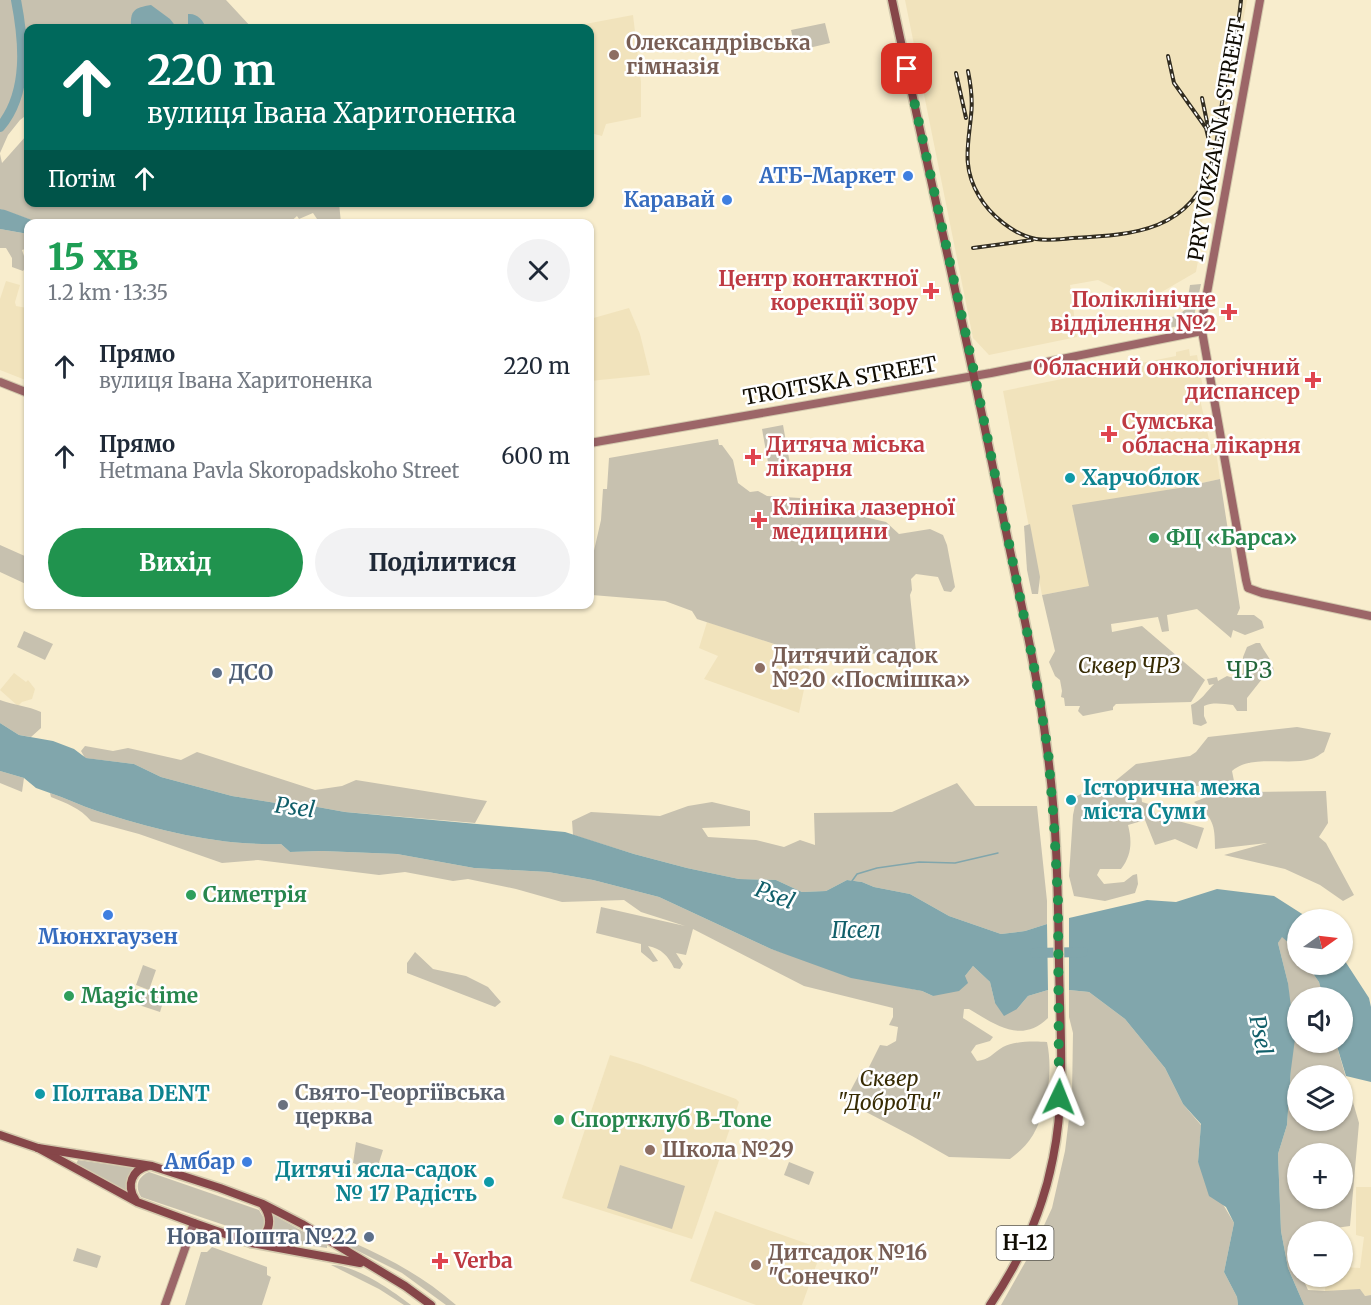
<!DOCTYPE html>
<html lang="uk">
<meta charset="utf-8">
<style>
:root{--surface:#fff;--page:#f2f2f3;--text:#1f2937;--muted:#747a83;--accent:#20934e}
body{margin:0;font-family:Merriweather,serif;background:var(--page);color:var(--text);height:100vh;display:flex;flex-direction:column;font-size:22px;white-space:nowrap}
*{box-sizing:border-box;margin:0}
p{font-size:20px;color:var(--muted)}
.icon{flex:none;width:33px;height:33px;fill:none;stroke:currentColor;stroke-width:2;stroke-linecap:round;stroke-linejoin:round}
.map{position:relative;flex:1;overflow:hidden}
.details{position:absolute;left:24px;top:219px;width:570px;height:390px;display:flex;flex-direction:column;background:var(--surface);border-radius:12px;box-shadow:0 2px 4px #0004}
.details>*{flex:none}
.guide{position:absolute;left:24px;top:24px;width:570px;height:183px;border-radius:12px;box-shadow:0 2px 4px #0004;background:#00695c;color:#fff;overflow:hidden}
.needle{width:39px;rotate:76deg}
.tools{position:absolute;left:1287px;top:909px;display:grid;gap:12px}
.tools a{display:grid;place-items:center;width:66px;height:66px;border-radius:50%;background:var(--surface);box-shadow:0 2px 4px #0004;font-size:30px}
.pin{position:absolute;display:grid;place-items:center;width:51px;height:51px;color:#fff;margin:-26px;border-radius:12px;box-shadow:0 3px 9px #0006}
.me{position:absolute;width:66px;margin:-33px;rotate:2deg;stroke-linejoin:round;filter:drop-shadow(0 0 4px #0008)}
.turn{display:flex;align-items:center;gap:21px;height:126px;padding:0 24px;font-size:27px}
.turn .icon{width:78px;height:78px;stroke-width:2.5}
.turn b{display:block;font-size:42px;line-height:51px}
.then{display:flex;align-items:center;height:57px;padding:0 24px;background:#0003;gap:12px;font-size:22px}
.round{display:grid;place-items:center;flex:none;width:63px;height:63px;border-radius:32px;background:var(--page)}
.headline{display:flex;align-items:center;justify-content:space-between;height:102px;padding:0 24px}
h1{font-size:36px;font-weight:800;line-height:45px;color:#1e9e55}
.primary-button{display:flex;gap:12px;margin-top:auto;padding:12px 24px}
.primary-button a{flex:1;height:69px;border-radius:36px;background:var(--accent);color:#fff;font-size:24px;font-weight:800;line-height:69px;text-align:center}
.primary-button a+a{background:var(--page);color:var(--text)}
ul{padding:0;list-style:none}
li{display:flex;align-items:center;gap:18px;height:90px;padding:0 24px}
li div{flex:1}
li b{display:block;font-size:22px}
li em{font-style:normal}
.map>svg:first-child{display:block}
.built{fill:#f1e3bc}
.green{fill:#c7c1af;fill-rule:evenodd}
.water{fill:#81a6ac}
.pier{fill:#f8edcd}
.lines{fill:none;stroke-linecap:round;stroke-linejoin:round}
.stream{stroke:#81a6ac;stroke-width:1.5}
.river{stroke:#81a6ac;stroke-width:10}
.secondary-casing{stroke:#d3c9ad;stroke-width:10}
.primary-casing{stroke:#d3c9ad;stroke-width:11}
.secondary{stroke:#9c6668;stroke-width:8}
.primary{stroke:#864649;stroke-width:8}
.rail-casing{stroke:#312c20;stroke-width:4}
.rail{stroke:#fff;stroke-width:1.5;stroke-dasharray:4.5;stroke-linecap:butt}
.route{stroke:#20934e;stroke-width:10;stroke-dasharray:0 18}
.education-dot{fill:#8d6e63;stroke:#fff;stroke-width:2}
.shop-dot{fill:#3f7fe0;stroke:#fff;stroke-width:2}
.health-dot{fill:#e0444e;stroke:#fff;stroke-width:2}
.culture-dot{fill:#0f9aa8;stroke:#fff;stroke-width:2}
.leisure-dot{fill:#2e9e5b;stroke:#fff;stroke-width:2}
.service-dot{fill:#5c6f8a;stroke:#fff;stroke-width:2}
.worship-dot{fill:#6b7280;stroke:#fff;stroke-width:2}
.labels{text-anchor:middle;stroke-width:5;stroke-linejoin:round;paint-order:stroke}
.shield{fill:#fff;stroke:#58564f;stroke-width:1.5}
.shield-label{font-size:20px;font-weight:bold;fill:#110d04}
.education-label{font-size:21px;font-weight:bold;fill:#785e54;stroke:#fff;text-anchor:start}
.street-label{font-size:21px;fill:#110d04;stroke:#fff}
.shop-label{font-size:21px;font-weight:bold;fill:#366cbe;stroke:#fff;text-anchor:end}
.health-label{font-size:21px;font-weight:bold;fill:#be3a42;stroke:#fff;text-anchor:start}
.culture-label{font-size:21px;font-weight:bold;fill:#0d838f;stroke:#fff;text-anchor:start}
.leisure-label{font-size:21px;font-weight:bold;fill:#27864d;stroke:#fff;text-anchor:start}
.park-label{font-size:21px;font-style:italic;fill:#382c04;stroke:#fff}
.service-label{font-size:21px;font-weight:bold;fill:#4e5e75;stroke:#fff;text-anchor:start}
.worship-label{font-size:21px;font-weight:bold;fill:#5b616d;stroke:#fff;text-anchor:start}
.neighbourhood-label{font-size:22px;letter-spacing:1.5px;fill:#226639;stroke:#fff}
.water-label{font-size:22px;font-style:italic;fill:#115f6a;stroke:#fff}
</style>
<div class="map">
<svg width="1371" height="1305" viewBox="0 0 1371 1305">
<rect width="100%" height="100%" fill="#f8edcd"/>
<!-- built -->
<g class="built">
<polygon points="905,0 1247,0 1207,214 1203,217 1200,235 1202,239 1196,272 1160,293 1136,298 1138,307 1132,309 1130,299 1122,300 1123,308 1118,309 1114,288 1098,280 1070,285 1077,337 989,355 973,338"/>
<polygon points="633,15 641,82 641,117 606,124 602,136 590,133 590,28 564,28"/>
<polygon points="6,281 20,285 15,302 16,306 27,308 28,305 28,381 0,370 0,299"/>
<polygon points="629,308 640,334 650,375 590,381 590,319"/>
<polygon points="1189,349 1190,356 1197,355 1205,398 1200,399 1210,444 1215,444 1220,479 1179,488 1089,586 1042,595 1003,391 1176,356 1176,352"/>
<polygon points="707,622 811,656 799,713 704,679 718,656 699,648"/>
<polygon points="14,673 26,682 28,680 35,689 32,699 22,702 18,706 0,690"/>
<polygon points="610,1055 640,1064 736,1099 739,1102 692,1239 562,1198"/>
<polygon points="1356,1187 1371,1187 1371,1295 1365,1296 1325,1291 1326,1277 1342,1276 1343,1267 1360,1268 1364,1237 1356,1235"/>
<polygon points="715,1211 822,1249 802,1305 756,1305 690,1281"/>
</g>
<!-- green -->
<g class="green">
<polygon points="0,0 226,0 252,28 28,28 28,114 20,120 8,135 0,153"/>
<polygon points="825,23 830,43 796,51 791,30"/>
<polygon points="28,124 28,202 339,203 341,223 313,223 317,219 313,213 299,219 297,216 288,224 40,223 0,209 0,154 2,163 26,136"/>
<polygon points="0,229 28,234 28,248 22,250 27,265 23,271 12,267 12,258 6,248 0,248"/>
<polygon points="1201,284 1194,316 1184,325 1137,334 1131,325 1177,316 1186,309 1190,285"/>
<polygon points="783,425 790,464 769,468 762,429"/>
<polygon points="718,439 719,445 722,445 733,460 738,483 750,492 758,491 767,496 800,498 828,504 848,513 886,522 899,534 930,529 943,535 947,545 955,587 951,592 944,591 938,577 916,574 911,579 912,590 910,595 916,652 811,656 697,619 692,611 665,601 592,595 590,568 601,520 603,489 607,489 609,458"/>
<polygon points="1220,479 1240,608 1237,615 1254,615 1262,621 1264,628 1245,635 1233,630 1231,638 1197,609 1167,615 1169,631 1162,632 1158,617 1111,624 1112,632 1142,626 1205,680 1191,702 1116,704 1113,707 1113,710 1083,716 1078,711 1080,706 1065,706 1064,698 1061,697 1062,691 1060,680 1055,676 1049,662 1055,651 1042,595 1089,586 1072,505 1179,488"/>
<polygon points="1030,524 1040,577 1038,594 1032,594 1027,570 1024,526"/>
<polygon points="0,545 27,557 28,555 28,585 0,572"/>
<polygon points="24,631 53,644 45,660 17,647"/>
<path d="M1256 643H1260C1265 654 1274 661 1274 674L1262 679 1247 698V711H1237L1233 705C1223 704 1213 702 1204 706V716L1207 723 1201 726 1193 724 1191 705C1202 700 1206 692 1214 684L1209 685 1207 679 1217 677 1218 681 1227 676 1237 679 1243 673V657L1247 647Z"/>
<polygon points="967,674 967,687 941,687 941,675"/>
<path d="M0 700C14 705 28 706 41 712V728L31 737 19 735 0 723Z"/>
<path d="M1297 727 1331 733 1324 752C1320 754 1316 758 1311 759 1289 766 1251 754 1232 771L1235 786 1243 792 1326 791 1328 823 1319 837 1326 843 1354 895 1343 901 1320 885 1285 869 1224 855 1267 843 1215 849C1215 824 1213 818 1194 802L1209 796 1206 785 1141 792 1142 802 1152 805 1156 815 1204 828 1197 849 1175 839 1155 845 1145 820 1128 825C1132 841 1132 855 1121 869H1100L1097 875 1104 884 1124 882 1133 875 1137 874 1138 884 1135 893 1105 901 1074 896 1069 876 1073 815 1077 796 1087 791 1089 786 1103 781 1107 784 1114 782 1136 764 1190 756 1196 752 1208 737Z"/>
<polygon points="85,746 113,751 128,748 181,760 197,752 315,790 342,786 356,780 487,801 475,823 345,812 301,804 276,803 232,796 161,777 134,764 85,758 81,751"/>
<polygon points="0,771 24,778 22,792 0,783"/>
<polygon points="957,783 975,806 1037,806 1047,901 1047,924 1025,931 1001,934 949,916 910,894 874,887 862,882 847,880 826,891 802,892 776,880 739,879 687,868 634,854 573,835 572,821 591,812 660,816 688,806 712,802 750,811 750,826 702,828 708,837 756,840 784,847 800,840 815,845 814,813 892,812"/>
<path d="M50 793C66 798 81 806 97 811 156 830 219 846 281 844L290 852 322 851 397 854 474 868 548 872 593 880 659 897 771 949 870 980 922 991 933 996 965 976 973 966 990 982 995 1003 1017 1009 1028 996 1048 990V1018C1021 1044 996 1025 969 1009H964L963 1018 993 1037 990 1041 976 1045 971 1052 977 1061C989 1060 993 1053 1003 1047 1014 1041 1034 1041 1047 1042 1053 1070 1048 1109 1033 1135 1027 1145 1019 1152 1010 1159L949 1157 912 1136 845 1101 862 1069 867 1071 880 1045 887 1046 896 1041 898 1027 889 1025 893 1017V1008L804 986 693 929 686 955 676 953 683 964 680 969 674 968C668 956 662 949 648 946L658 961 653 962 641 952V944L596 933 601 907 685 926 641 912 624 900 562 902 516 889 468 879 453 881 405 872 379 875 258 860 222 863 139 834 91 821C80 808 66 803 51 797Z"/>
<path d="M1282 936 1297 950 1298 964 1307 965 1319 982 1323 997 1298 998V1042L1336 1043 1359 1123 1350 1226 1321 1230 1307 1229 1306 1231 1298 1232V1276L1302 1277 1308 1290 1325 1291 1360 1289 1365 1296 1371 1295V1305H1304L1288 1268 1281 1231 1278 1154 1287 1125 1291 1069 1288 983 1278 943ZM1298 1076H1342V1120H1298ZM1298 1154H1342V1198H1298Z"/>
<polygon points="415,952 433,969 466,976 488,987 501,1002 495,1007 407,973 407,963"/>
<polygon points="143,965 156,970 149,990 136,985"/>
<polygon points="135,989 164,999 160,1012 130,1002"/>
<polygon points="1069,990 1089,992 1125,1019 1165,1068 1183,1104 1201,1125 1198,1162 1234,1223 1224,1272 1237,1297 1238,1305 1001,1305 1035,1245 1052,1208 1065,1151 1072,1094 1073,1033 1069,1017"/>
<polygon points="356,1142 383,1150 376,1172 353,1163"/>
<polygon points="78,1160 134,1168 127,1179 127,1193 76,1164"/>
<polygon points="789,1162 814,1172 809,1185 784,1175"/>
<polygon points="620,1165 685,1186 672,1229 607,1208"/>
<path d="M149 1172 259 1210 265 1220C264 1229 260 1234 251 1234L141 1197C135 1187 137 1177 149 1172Z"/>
<polygon points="272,1214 327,1245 327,1248 265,1239 273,1227"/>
<path d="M344 1240 352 1242C390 1259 424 1277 456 1305H446L402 1273 350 1247 343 1242Z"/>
<polygon points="212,1247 267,1267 267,1275 271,1277 262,1305 185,1305 201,1252 207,1252"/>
<polygon points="77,1248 101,1256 97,1268 73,1261"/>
<path d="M331 1265C354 1264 393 1291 411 1305H404L379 1289Z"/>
</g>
<!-- water -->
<g class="water">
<path d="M151 5 170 19 177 28H131C130 10 134 8 151 5Z"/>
<path d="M188 14C197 13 203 20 206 28H188Z"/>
<polygon points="0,209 5,210 40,223 28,224 28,234 0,229"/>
<path d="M0 723 19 735 53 741 74 749 86 758 134 764 161 777 232 796 276 803 301 804 345 812 565 832 634 854 687 868 739 879 776 880 802 892 826 891 847 880 862 882 874 887 910 894 949 916 1001 934 1025 931 1047 924 1048 990 1028 996 1017 1009 1004 1016 995 1003 990 982 973 966 965 976 968 983 959 991 933 996 922 991 851 978 771 949 659 897 593 880 548 872 474 868 397 854 322 851 290 852 281 844C219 846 156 830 97 811 81 806 66 798 50 793L36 788 24 778 0 771Z"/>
<polygon points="1217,889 1274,896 1310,919 1298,920 1297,950 1282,937 1278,943 1288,983 1295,1039 1291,1069 1287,1125 1278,1154 1281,1231 1288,1268 1304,1305 1238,1305 1237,1297 1224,1272 1234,1223 1226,1207 1209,1196 1198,1162 1201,1124 1183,1104 1165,1068 1125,1019 1089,992 1069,990 1069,918 1147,900 1176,902"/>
<polygon points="1343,958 1369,998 1371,1007 1371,1082 1346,1076 1336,1043 1342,1042 1342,998 1323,997 1319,982 1307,965 1342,964"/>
</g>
<!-- pier -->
<g class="pier">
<polygon points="1067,915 1069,915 1069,993 1066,990"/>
<polygon points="1048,921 1050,924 1051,990 1048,993"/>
</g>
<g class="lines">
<!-- stream -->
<polyline class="stream" points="852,881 857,874 877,868 919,862 955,863 998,853"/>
<!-- river -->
<g class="river">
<path d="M0 127C29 93 24 41 16 0"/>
<polyline points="1035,953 1083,952"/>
</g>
<!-- secondary casing -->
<g class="secondary-casing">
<g id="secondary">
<polyline points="1260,0 1203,315 1202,331 1246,580 1248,588 1262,593 1371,616"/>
<polyline points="0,382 28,393"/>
<polyline points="590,443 991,373 1202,331"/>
<polyline points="165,1305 194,1223"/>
</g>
</g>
<!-- primary casing -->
<g class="primary-casing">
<g id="primary">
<path d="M892 0C928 171 968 341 1002 512 1018 591 1037 669 1047 749 1057 820 1058 892 1059 964 1060 1028 1066 1095 1053 1158 1043 1210 1020 1261 990 1305"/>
<polyline points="0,1135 38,1148 137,1202 194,1223 251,1243 360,1263"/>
<polyline points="38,1148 152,1166 220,1188 263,1204 302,1224 405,1286 431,1305"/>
<path d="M135 1199C126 1185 132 1170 148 1166"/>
<path d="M251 1243C270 1237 274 1220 263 1205"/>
</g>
</g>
<!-- secondary -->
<use href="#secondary" class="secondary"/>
<!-- primary -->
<use href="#primary" class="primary"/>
<!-- rail casing -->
<g class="rail-casing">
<g id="rail">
<polyline points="1168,56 1174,83 1206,128 1210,145"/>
<path d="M968 71C971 86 973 101 971 116 968 146 962 168 979 196 990 215 1014 235 1036 239 1048 241 1061 239 1073 238 1134 235 1192 231 1212 162 1218 142 1219 123 1222 103 1227 68 1238 35 1241 0"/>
<polyline points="956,73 966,118"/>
<polyline points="1202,98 1208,127"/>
<polyline points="973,248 1032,240"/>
</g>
</g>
<!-- rail -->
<use href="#rail" class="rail"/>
</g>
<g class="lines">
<!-- route -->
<polyline class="route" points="907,69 972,362 1033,661 1048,751 1054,824 1058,901 1059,1097"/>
</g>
<!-- markers -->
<g class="education-dot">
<circle cx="614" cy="55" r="6"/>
<circle cx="760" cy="668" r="6"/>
<circle cx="650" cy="1150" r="6"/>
<circle cx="756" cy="1265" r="6"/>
</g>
<g class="shop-dot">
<circle cx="908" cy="176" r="6"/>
<circle cx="727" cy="200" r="6"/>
<circle cx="108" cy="915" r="6"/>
<circle cx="247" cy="1162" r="6"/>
</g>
<g class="health-dot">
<path d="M928 282h6v6h6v6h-6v6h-6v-6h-6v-6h6z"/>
<path d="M1226 303h6v6h6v6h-6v6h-6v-6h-6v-6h6z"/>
<path d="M1310 371h6v6h6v6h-6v6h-6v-6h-6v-6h6z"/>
<path d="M1106 425h6v6h6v6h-6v6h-6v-6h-6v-6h6z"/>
<path d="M750 448h6v6h6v6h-6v6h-6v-6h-6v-6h6z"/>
<path d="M756 511h6v6h6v6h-6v6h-6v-6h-6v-6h6z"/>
<path d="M437 1252h6v6h6v6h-6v6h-6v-6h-6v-6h6z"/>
</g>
<g class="culture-dot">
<circle cx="1070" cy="478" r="6"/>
<circle cx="1071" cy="800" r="6"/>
<circle cx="40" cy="1094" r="6"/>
<circle cx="489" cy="1182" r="6"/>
</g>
<g class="leisure-dot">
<circle cx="1154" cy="538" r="6"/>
<circle cx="191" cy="895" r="6"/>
<circle cx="69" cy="996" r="6"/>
<circle cx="559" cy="1120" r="6"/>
</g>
<g class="service-dot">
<circle cx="217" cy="673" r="6"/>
<circle cx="369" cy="1237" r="6"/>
</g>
<circle class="worship-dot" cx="283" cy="1105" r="6"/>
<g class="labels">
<!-- shield labels -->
<rect class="shield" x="996.5" y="1226" width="57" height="34" rx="4.5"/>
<g class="shield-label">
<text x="1025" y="1250">Н-12</text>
</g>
<!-- education labels -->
<g class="education-label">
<text x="626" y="50">Олександрівська<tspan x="626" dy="24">гімназія</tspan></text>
<text x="772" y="663">Дитячий садок<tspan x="772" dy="24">№20 «Посмішка»</tspan></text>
<text x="662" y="1157">Школа №29</text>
<text x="768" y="1260">Дитсадок №16<tspan x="768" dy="24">"Сонечко"</tspan></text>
</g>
<!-- street labels -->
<g class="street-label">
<text transform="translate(1217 140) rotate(-80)" y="7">PRYVOKZALNA STREET</text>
<text transform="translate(840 381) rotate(-10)" y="7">TROITSKA STREET</text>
</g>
<!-- shop labels -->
<g class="shop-label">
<text x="896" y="183">АТБ-Маркет</text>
<text x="715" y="207">Каравай</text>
<text x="108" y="944" text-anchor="middle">Мюнхгаузен</text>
<text x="235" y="1169">Амбар</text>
</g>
<!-- health labels -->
<g class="health-label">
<text x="918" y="286" text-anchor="end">Центр контактної<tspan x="918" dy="24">корекції зору</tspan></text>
<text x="1216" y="307" text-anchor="end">Поліклінічне<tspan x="1216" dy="24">відділення №2</tspan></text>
<text x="1300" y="375" text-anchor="end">Обласний онкологічний<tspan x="1300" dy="24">диспансер</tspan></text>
<text x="1122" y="429">Сумська<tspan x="1122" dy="24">обласна лікарня</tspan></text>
<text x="766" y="452">Дитяча міська<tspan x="766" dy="24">лікарня</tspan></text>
<text x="772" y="515">Клініка лазерної<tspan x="772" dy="24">медицини</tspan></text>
<text x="454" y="1268">Verba</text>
</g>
<!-- culture labels -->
<g class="culture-label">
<text x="1082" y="485">Харчоблок</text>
<text x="1083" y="795">Історична межа<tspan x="1083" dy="24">міста Суми</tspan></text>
<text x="52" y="1101">Полтава DENT</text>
<text x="477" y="1177" text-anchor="end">Дитячі ясла-садок<tspan x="477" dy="24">№ 17 Радість</tspan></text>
</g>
<!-- leisure labels -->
<g class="leisure-label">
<text x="1166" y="545">ФЦ «Барса»</text>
<text x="203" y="902">Симетрія</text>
<text x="81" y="1003">Magic time</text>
<text x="571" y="1127">Спортклуб B-Tone</text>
</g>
<!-- park labels -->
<g class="park-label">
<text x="1129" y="673">Сквер ЧРЗ</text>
<text x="889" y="1086">Сквер<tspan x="889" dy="24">"ДоброТи"</tspan></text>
</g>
<!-- service labels -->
<g class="service-label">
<text x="229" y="680">ДСО</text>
<text x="357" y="1244" text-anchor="end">Нова Пошта №22</text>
</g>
<!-- worship labels -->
<g class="worship-label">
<text x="295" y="1100">Свято-Георгіївська<tspan x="295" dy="24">церква</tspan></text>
</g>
<!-- neighbourhood labels -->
<g class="neighbourhood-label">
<text x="1250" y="678">ЧРЗ</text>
</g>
<!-- water labels -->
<g class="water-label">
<text transform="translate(295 807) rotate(8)" y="8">Psel</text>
<text transform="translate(775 895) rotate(21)" y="8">Psel</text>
<text x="856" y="938">Псел</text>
<text transform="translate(1261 1035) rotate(79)" y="8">Psel</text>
</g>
</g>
</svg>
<div class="tools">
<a><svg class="needle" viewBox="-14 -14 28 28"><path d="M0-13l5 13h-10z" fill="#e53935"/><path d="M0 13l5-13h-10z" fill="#747a83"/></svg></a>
<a><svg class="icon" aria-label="sound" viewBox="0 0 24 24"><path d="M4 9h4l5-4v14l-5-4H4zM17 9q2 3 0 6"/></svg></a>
<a><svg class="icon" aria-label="layers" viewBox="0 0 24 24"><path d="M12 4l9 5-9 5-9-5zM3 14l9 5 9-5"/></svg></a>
<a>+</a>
<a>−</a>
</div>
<div class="pin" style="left:907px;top:69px;background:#d93025"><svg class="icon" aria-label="arrive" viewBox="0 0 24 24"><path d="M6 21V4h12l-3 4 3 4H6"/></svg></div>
<svg class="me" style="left:1059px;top:1097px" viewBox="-20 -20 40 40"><path d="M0-17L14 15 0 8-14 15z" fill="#20934e" stroke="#fff" stroke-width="4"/></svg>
<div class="guide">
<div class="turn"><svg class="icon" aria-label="ahead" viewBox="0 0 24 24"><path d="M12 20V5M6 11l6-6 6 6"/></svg><div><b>220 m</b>вулиця Івана Харитоненка</div></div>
<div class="then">Потім<svg class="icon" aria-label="ahead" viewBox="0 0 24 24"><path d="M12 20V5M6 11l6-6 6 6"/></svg></div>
</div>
<section class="details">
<div class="headline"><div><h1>15 хв</h1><p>1.2 km · 13:35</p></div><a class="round"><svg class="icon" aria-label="close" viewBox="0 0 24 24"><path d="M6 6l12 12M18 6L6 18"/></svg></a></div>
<ul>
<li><svg class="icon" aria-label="ahead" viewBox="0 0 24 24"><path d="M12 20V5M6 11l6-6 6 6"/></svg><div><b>Прямо</b><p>вулиця Івана Харитоненка</p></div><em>220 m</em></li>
<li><svg class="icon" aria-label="ahead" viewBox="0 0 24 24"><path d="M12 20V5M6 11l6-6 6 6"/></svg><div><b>Прямо</b><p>Hetmana Pavla Skoropadskoho Street</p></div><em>600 m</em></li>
</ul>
<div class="primary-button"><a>Вихід</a><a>Поділитися</a></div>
</section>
</div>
